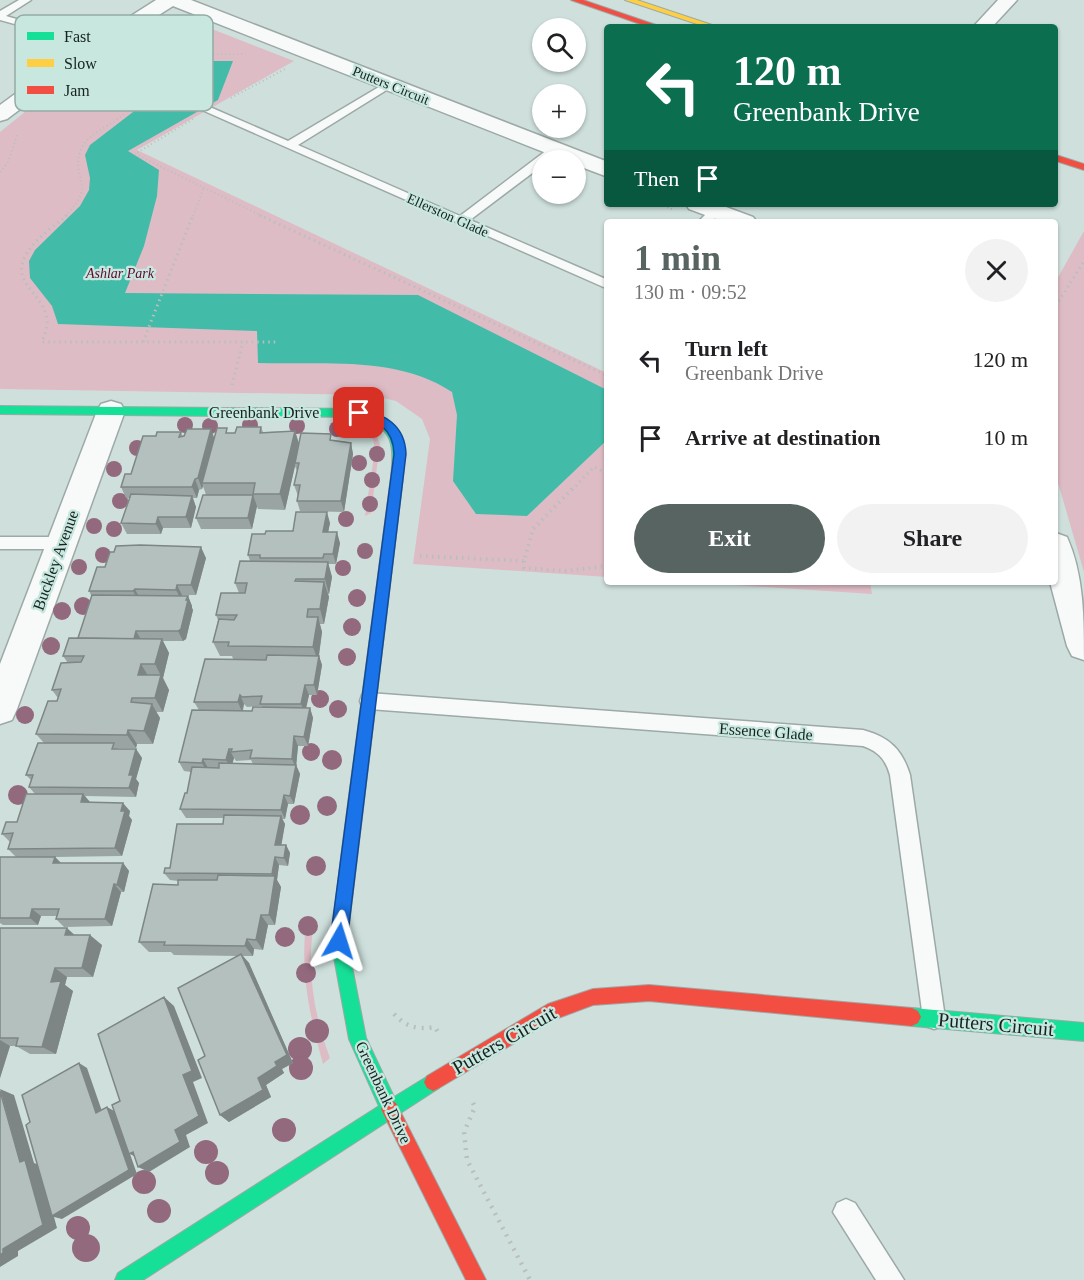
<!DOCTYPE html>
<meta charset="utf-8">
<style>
:root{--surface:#fff;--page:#f2f2f2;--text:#202124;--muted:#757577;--accent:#576461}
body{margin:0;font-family:"Times New Roman",serif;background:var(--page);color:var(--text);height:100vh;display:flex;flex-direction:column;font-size:22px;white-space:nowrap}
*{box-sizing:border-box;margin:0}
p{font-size:20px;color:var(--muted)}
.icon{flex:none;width:33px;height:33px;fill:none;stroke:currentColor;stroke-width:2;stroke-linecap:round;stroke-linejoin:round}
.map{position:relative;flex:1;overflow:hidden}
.side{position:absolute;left:604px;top:219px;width:454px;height:366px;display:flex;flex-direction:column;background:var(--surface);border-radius:6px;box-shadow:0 2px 4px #0004}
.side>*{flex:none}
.banner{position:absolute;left:604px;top:24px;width:454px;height:183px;border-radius:6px;box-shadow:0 2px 4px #0004;background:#0b6e4f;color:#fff;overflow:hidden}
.buttons{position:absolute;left:532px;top:18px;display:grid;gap:12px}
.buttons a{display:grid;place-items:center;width:54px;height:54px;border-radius:50%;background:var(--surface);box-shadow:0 2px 4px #0004;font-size:30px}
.pin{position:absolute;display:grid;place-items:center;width:51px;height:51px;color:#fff;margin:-26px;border-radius:12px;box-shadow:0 3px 9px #0006}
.me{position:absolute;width:66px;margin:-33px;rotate:6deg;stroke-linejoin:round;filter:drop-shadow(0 0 4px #0008)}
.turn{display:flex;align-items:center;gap:21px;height:126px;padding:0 30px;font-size:27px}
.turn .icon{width:78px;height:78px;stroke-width:2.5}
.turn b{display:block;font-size:42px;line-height:51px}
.then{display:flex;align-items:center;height:57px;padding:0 30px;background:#0003;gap:12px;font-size:22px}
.round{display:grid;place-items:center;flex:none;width:63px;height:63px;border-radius:32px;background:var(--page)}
.overview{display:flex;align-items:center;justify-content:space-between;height:102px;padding:0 30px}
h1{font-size:36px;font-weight:700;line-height:45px;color:var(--accent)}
.primary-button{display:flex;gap:12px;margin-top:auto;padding:12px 30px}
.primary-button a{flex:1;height:69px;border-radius:36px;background:var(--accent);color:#fff;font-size:24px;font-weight:700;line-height:69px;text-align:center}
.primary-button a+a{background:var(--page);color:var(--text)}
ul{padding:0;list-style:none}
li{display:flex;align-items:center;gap:18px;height:78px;padding:0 30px}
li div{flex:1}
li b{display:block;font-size:22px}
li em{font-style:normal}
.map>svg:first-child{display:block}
.green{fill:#debcc5}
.water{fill:#42bca9}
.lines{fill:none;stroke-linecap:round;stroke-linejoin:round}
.lane-casing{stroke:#9ca9a6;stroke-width:3}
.street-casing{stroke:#9ca9a6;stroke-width:3}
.fast-casing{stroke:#9ca9a6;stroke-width:2}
.slow-casing{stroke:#9ca9a6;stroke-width:2}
.jam-casing{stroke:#9ca9a6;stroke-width:2}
.path-far3{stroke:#b9bfbe;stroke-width:2;stroke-dasharray:1 3;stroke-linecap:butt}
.path-far2{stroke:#b9bfbe;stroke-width:3;stroke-dasharray:1.5 4;stroke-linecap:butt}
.path-far1{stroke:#b9bfbe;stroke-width:4;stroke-dasharray:1.5 4.5;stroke-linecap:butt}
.path{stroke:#b9bfbe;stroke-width:4.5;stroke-dasharray:2 6;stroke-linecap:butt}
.lane{fill:#f8fafa;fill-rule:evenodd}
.street{fill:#f8fafa;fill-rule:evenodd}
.fast{fill:#16e098;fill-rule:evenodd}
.slow{fill:#ffcf43;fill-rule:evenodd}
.jam{fill:#f24e42;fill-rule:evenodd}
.tree{fill:#92697d}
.wall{fill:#9aa5a3;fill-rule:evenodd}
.shaded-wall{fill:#7d8684}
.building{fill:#b3c0bd;stroke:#7d8684;stroke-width:1.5}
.route{fill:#1a73e8;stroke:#114b97;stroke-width:1.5}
.labels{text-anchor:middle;stroke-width:4.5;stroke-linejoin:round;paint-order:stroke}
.far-street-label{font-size:14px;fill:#16221f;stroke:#c8e7df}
.far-park-label{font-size:14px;font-style:italic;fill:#61082f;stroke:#c8e7df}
.street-label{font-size:16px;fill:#16221f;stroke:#c8e7df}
.near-street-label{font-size:20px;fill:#16221f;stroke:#c8e7df}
.key{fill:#c8e7df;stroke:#93aca5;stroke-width:1.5}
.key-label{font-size:16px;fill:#16221f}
</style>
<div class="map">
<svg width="1084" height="1280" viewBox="0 0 1084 1280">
<rect width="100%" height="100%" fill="#cfe0dc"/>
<!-- green -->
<g class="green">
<polygon points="179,19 189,20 294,61 137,150 607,373 607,577 413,564 430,439 422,419 396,401 370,395 0,389 0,132 52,90 149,37 168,22"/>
<polygon points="1084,231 1084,572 1056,476 1056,281"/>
<polygon points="363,429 377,437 380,444 371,513 365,516 375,449 373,439 360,432"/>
<polygon points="690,582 870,582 872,594"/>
<path d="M314 923C306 969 314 1015 330 1058L323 1064C310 1017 300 973 306 924Z"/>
</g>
<!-- water -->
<path class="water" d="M141 61H233L218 100 128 151 159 170 157 196 144 246 125 293 418 295 607 390V440L527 516 476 514 453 481 457 415 452 392C397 355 322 365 258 363L257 331 58 324 52 306 30 278 29 261 35 250 80 206 89 190 90 178 85 155 90 145 133 112 140 99 136 75Z"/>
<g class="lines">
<!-- lane casing -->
<g class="lane-casing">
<g id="lane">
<polygon points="19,0 31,0 6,16 103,44 98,47 0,20 0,11"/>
<polygon points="389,81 395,84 393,86 298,145 460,216 551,147 559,147 559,153 549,160 543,160 543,165 470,220 608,280 608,289 202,110 204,108 212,108 288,141"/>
<polygon points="716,207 722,211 711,222 698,222 712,208"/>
<polygon points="0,537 62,537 68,538 70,543 68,548 62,549 0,549"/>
<path d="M369 693 863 730C889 737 902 749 910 775L945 1018 942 1026 934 1029 926 1026 923 1018 890 775C886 760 878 751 863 746L369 709 362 707 360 701 362 695Z"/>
<polygon points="846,1199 855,1203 904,1280 876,1280 833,1212 837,1203"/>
</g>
</g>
<!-- street casing -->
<g class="street-casing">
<g id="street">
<polygon points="156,0 191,0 608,162 608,177 576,165 576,160 564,160 173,6 74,69 7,119 0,121 0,105 60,61"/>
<polygon points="998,0 1017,0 992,27 973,27"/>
<polygon points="686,204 718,204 753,217 757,222 724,222 689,209"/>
<polygon points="111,401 121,404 125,411 17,709 12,720 0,724 0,664 97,411 101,404"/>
<path d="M1056 533 1067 537C1084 575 1084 618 1084 660L1072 656 1067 646 1050 582H1056Z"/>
</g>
</g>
<!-- fast casing -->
<g class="fast-casing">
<g id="fast">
<path d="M0 406 359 409C399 421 407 436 403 477L397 481 391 477C395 444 393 428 359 417L0 414Z"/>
<polygon points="351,835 356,837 359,842 347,941 366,1038 394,1097 433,1073 439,1076 442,1082 439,1088 143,1280 115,1280 118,1273 379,1106 349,1039 331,941 343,842 346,837"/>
<polygon points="912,1008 1084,1023 1084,1041 912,1026 906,1023 903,1017 906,1011"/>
</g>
</g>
<!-- slow casing -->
<g class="slow-casing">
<polygon id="slow" points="625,0 637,0 718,27 706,27"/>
</g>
<!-- jam casing -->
<g class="jam-casing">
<g id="jam">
<polygon points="571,0 583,0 656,25 649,27"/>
<polygon points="1056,155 1084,164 1084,170 1056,161"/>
<polygon points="397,473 403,477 359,842 356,847 351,849 346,847 343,842 391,477"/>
<polygon points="649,985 912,1008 918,1011 921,1017 918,1023 912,1026 649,1001 593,1005 553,1020 439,1088 433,1091 427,1088 424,1082 427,1076 548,1004 593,989"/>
<polygon points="390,1100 396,1103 486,1280 466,1280 384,1115 381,1109 384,1103"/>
</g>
</g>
<!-- path-far3 -->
<g class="path-far3">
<polyline points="126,57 171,56 173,54 244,54"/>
<polyline points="231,98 285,69"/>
<path d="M65 100C81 94 100 89 105 70"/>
<polyline points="193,119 135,154 262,216"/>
<polyline points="0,172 8,162 18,133"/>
<polyline points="660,204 672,209"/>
<path d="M65 216C98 184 71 180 80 152 86 132 112 127 125 113 137 100 129 89 132 73 133 67 137 62 139 56"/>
<polyline points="193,216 204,187"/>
</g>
<!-- path-far2 -->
<g class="path-far2">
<path d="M67 215C56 225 42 234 32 246 3 282 43 290 47 319 48 327 44 335 42 342H279"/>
<polyline points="259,215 608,376"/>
<polyline points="1056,306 1084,261"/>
<polyline points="143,342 193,215"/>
<polyline points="232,385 243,342"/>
<polyline points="572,490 594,467 608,474"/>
</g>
<!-- path-far1 -->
<g class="path-far1">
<polyline points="420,556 524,561 533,529 573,488"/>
<polyline points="524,561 524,568 565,571 608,566"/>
</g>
<!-- path -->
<g class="path">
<path d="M394 1014C406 1027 417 1030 435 1027L439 1034"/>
<polyline points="473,1103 475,1107 464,1132 467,1160 530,1280"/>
</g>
<!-- lane -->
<use href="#lane" class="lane"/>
<!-- street -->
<use href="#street" class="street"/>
<!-- fast -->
<use href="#fast" class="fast"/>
<!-- slow -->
<use href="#slow" class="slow"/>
<!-- jam -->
<use href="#jam" class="jam"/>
</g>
<!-- trees -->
<g class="tree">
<circle cx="185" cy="425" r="8"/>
<circle cx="250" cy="425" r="8"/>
<circle cx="210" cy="426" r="8"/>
<circle cx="297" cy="426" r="8"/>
<circle cx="337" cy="429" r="8"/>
<circle cx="137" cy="448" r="8"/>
<circle cx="377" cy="454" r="8"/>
<circle cx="359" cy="463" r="8"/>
<circle cx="114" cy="469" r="8"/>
<circle cx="372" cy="480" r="8"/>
<circle cx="120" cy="501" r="8"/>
<circle cx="370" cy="504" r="8"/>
<circle cx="346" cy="519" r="8"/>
<circle cx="94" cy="526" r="8"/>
<circle cx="114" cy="529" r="8"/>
<circle cx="365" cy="551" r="8"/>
<circle cx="103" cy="555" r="8"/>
<circle cx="79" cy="567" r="8"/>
<circle cx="343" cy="568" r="8"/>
<circle cx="357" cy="598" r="9"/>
<circle cx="83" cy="606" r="9"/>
<circle cx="62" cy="611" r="9"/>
<circle cx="352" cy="627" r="9"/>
<circle cx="51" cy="646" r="9"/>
<circle cx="347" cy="657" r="9"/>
<circle cx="320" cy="699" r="9"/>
<circle cx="338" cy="709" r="9"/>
<circle cx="25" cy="715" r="9"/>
<circle cx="311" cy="752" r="9"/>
<circle cx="332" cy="760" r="10"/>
<circle cx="18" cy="795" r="10"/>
<circle cx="327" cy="806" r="10"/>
<circle cx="300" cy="815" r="10"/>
<circle cx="316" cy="866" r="10"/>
<circle cx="308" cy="926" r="10"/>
<circle cx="285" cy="937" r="10"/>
<circle cx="306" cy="973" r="10"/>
<circle cx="317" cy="1031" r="12"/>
<circle cx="300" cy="1049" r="12"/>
<circle cx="301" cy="1068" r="12"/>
<circle cx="284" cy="1130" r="12"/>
<circle cx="206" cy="1152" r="12"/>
<circle cx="217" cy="1173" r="12"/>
<circle cx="144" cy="1182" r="12"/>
<circle cx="159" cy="1211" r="12"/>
<circle cx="78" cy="1228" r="12"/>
<circle cx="86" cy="1248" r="14"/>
</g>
<!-- wall -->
<g class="wall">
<polygon points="261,427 263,432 295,431 299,444 333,440 351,443 353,454 344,512 300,511 297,501 298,496 294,485 297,471 295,466 285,510 258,509 254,499 257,506 252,529 201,529 196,518 206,495 203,486 202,489 199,490 197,498 193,498 196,507 191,528 163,528 161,534 127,534 121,523 130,498 126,498 121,487 131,474 156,436 181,432 183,437 214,437 229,433 235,433"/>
<path d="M330 523 328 532 340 543 336 564H328L332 577 329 594H328L329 597 324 624H320L322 632 319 656 322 665 317 695H309L306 708H310L313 718 308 746H298L296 765 300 774 294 804H288L285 819H282L285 824 281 845H286L290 853 288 866 279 865 277 880 281 887 275 925H268L263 950 254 949 253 956H243L249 963 293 1063 282 1069 284 1073 266 1085 271 1097 229 1122 220 1115 205 1056 237 956 174 955 171 952H149L139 942 178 885V881L170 880 164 873 223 824 224 818H186L180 809 187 793 191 772 184 771 179 762 199 710 194 702 233 659 232 656H220L213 642 218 620 216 615 239 593 235 583 250 561 248 555 265 534 293 531ZM244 704 247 707 261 706 262 707 252 711H243ZM234 758 236 761 251 760 253 764H232Z"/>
<polygon points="206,558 196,595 182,595 182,596 188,596 192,606 192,608 193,610 186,639 183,641 163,641 169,653 163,678 169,690 163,712 156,712 160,718 153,744 137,744 136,748 117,748 118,749 136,749 142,758 136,779 139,783 136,797 85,796 90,803 130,811 129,816 132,820 122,856 55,857 61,863 123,863 129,871 124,892 121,892 112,926 64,927 56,919 57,916 41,916 38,925 3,925 0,923 0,857 16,857 8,849 10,842 2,834 17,822 35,794 29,787 31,780 26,775 44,743 36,734 57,701 58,698 52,690 68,663 63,656 78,638 92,597 89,591 105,567"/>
<polygon points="0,928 74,935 102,945 93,977 67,977 65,985 73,991 56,1054 30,1054 16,1046 10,1046 0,1078"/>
</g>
<!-- shaded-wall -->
<g class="shaded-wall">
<polygon points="211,429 215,440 202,483 203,486 202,489 198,478"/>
<polygon points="295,431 300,447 295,463 295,466 285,510 280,494"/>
<polygon points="351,443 353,454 344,512 341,501"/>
<polygon points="195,479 199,490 197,498 192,487"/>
<polygon points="253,495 257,506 252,529 248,518"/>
<polygon points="192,496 196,507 191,528 186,517"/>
<polygon points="327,512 330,523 326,543 323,532"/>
<polygon points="158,517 163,528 161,534 156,524"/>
<polygon points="337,532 340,543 336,564 333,554"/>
<polygon points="201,547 206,558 196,595 191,585"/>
<polygon points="328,562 332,577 329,594 325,579"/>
<polygon points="324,582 329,597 324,624 320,609"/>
<polygon points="177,585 182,595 181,600 176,590"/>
<polygon points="135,589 140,599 139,602 133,591"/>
<polygon points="188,596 192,606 192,608 193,610 186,639 183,641 178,631"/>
<polygon points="318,617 322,632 318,661 313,647"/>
<polygon points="136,631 142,641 134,639"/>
<polygon points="162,639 169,653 163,678 169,690 163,712 155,698 161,676 155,664"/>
<polygon points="319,656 322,665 317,695 314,685"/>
<polygon points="141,664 150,679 138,675"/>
<polygon points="305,685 309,695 305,713 301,704"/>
<polygon points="240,695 244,704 242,712 238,702"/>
<polygon points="152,704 160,718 153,744 144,731"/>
<polygon points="310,708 313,718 308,746 304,737"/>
<polygon points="128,730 137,744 136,748 127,735"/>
<polygon points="294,736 298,746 296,768 292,759"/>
<polygon points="136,749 142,758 136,779 139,783 136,797 129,788 129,775"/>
<polygon points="229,749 234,758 231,769 226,760"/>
<polygon points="203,759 208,768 207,772 202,763"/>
<polygon points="296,765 300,774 294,804 290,796"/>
<polygon points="83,794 91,803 81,802"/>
<polygon points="284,795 288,804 285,819 281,810"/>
<polygon points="123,803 130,811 129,816 132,820 122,856 115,848 121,811"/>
<polygon points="281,816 285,824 280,853 275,845"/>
<polygon points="286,845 290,853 288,866 284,858"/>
<polygon points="55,857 63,865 53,863"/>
<polygon points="275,857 279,865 277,880 281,887 275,925 269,915 274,878 272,874"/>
<polygon points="123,863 129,871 124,892 117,885"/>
<polygon points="114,884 121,892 112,926 105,919"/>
<polygon points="32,909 41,916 38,925 30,918"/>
<polygon points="261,915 268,925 263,950 256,940"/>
<polygon points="67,928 79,939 65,935"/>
<polygon points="90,935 102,945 93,977 82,968"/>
<polygon points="247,939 254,949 253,956 245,946"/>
<polygon points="241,954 249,963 293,1063 282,1069 284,1073 266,1085 271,1097 229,1122 220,1115 258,1078"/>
<polygon points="55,968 67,977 65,985 73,991 56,1054 42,1047 51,982"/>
<polygon points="164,997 174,1006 202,1078 193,1082 208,1123 186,1135 190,1147 149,1172 138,1167 175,1130 183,1075"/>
<polygon points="0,1040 10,1046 0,1078"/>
<polygon points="79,1063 87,1068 104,1117 96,1113"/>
<polygon points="0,1089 14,1095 34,1163 39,1165 107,1107 116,1112 133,1152 140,1159 130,1154 137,1174 62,1219 54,1217 57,1228 18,1251 18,1256 0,1267 0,1255 3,1249 20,1162"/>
</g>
<!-- building -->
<g class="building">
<polygon points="237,427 261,427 260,433 295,431 280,494 253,494 255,483 202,483 217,428 227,428 226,433 235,433"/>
<polygon points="187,429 211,429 198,478 195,479 192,487 121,487 125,474 131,474 143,436 156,436 157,432 181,432 179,437 184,436"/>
<polygon points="301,433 331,434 330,440 351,443 341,501 297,501 300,485 294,485 299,463 295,463"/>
<polygon points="131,494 192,496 186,517 158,517 156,524 121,523"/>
<polygon points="203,495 253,495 248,518 196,518"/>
<polygon points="296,512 327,512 323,532 337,532 333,554 324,554 323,558 260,558 260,555 248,555 252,534 265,534 266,531 293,531"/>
<polygon points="140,545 201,547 191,585 177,585 176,590 135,589 133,591 89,591 97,567 105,567 110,552 114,552 116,546"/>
<polygon points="240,561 328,562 325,579 296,579 295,581 324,582 320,609 308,609 307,617 318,617 313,647 228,646 229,642 213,642 219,619 234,620 237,615 216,615 221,593 245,593 247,583 235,583"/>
<polygon points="92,595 188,596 186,600 188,600 181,629 178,631 136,631 134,639 78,638"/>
<polygon points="69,638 162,639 155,664 141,664 138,675 161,675 155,698 132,698 131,702 152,704 144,731 128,730 127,735 36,734 48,701 57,701 61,689 52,690 61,663 81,662 84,656 63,656"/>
<polygon points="267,655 319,656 314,685 305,685 301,704 260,704 262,696 242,697 240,695 238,702 194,702 205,659 266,660"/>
<polygon points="253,707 310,708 304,737 294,736 292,759 250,758 252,750 231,752 232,749 229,749 226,760 203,759 202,763 179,762 192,710 252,711"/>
<polygon points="38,743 114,743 112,749 136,749 129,775 133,775 129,788 29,787 33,775 26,775"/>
<polygon points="219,763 296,765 290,796 284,795 281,810 180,809 185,793 187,793 192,767 219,768"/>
<polygon points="26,794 83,794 81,802 123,803 121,811 125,811 115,848 8,849 13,833 2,834 6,822 17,822"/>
<polygon points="224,815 281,816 275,845 286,845 284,858 275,857 272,874 164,873 165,868 170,868 177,824 223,824"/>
<polygon points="0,857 55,857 53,863 123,863 117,885 114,884 105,919 56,919 59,909 32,909 30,918 0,918"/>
<polygon points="218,875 275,876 269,915 261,915 256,940 247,939 245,946 164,945 165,942 139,942 153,884 178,885 178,880 217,880"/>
<polygon points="0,928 67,928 65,935 90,935 82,968 55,968 51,982 61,981 42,1047 16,1046 18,1038 0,1038"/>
<polygon points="241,954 287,1055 275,1062 277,1066 258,1078 263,1090 220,1115 198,1060 205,1056 178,988"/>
<polygon points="164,997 192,1071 183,1075 199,1116 175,1130 180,1142 138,1167 133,1152 129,1154 112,1105 120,1101 98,1034"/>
<polygon points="79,1063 96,1113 107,1107 129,1170 52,1216 26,1125 30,1122 22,1095"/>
<polygon points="0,1091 20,1162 25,1160 43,1225 3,1249 3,1253 0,1255"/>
</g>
<!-- route -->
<path class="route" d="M359 409C385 414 405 425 406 454L347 941 345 947 339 949 333 947 330 941 394 454C393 427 378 422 355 416L353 413Z"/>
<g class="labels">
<!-- far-street labels -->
<g class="far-street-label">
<text transform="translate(391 85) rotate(22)" y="5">Putters Circuit</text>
<text transform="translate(448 215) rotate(24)" y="5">Ellerston Glade</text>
</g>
<!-- far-park labels -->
<g class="far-park-label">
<text x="120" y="278">Ashlar Park</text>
</g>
<!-- street labels -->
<g class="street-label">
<text x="264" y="418">Greenbank Drive</text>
<text transform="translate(55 560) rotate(-70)" y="6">Buckley Avenue</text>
<text transform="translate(766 731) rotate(4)" y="6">Essence Glade</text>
<text transform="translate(384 1092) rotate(65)" y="6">Greenbank Drive</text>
</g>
<!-- near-street labels -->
<g class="near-street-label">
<text transform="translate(996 1024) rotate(5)" y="7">Putters Circuit</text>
<text transform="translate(504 1040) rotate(-30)" y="7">Putters Circuit</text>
</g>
</g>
<!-- legend -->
<rect x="15" y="15" width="198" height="96" rx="9" class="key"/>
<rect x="27" y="32" width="27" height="8" fill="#16e098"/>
<rect x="27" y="59" width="27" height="8" fill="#ffcf43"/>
<rect x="27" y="86" width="27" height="8" fill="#f24e42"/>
<g class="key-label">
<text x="64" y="42">Fast</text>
<text x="64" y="69">Slow</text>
<text x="64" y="96">Jam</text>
</g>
</svg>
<div class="buttons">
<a><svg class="icon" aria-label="search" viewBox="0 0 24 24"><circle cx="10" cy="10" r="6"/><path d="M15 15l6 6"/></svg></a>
<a>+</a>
<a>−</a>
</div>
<div class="pin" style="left:359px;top:413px;background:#d93025"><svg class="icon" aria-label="arrive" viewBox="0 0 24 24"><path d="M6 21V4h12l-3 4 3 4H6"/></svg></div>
<svg class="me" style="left:339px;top:941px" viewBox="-20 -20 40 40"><path d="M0-17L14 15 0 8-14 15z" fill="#1a73e8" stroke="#fff" stroke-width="4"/></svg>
<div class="banner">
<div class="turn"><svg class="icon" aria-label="left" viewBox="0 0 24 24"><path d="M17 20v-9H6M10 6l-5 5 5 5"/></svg><div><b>120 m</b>Greenbank Drive</div></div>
<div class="then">Then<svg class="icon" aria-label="arrive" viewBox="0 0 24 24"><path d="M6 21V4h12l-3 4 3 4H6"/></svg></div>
</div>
<section class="side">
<div class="overview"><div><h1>1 min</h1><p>130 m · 09:52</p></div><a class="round"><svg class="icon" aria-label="close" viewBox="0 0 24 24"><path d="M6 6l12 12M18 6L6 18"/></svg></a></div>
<ul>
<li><svg class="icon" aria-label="left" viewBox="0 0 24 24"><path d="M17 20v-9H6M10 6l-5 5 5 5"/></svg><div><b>Turn left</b><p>Greenbank Drive</p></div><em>120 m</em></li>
<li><svg class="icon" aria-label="arrive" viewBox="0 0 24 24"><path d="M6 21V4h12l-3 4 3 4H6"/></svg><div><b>Arrive at destination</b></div><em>10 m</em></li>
</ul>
<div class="primary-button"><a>Exit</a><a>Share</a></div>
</section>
</div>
